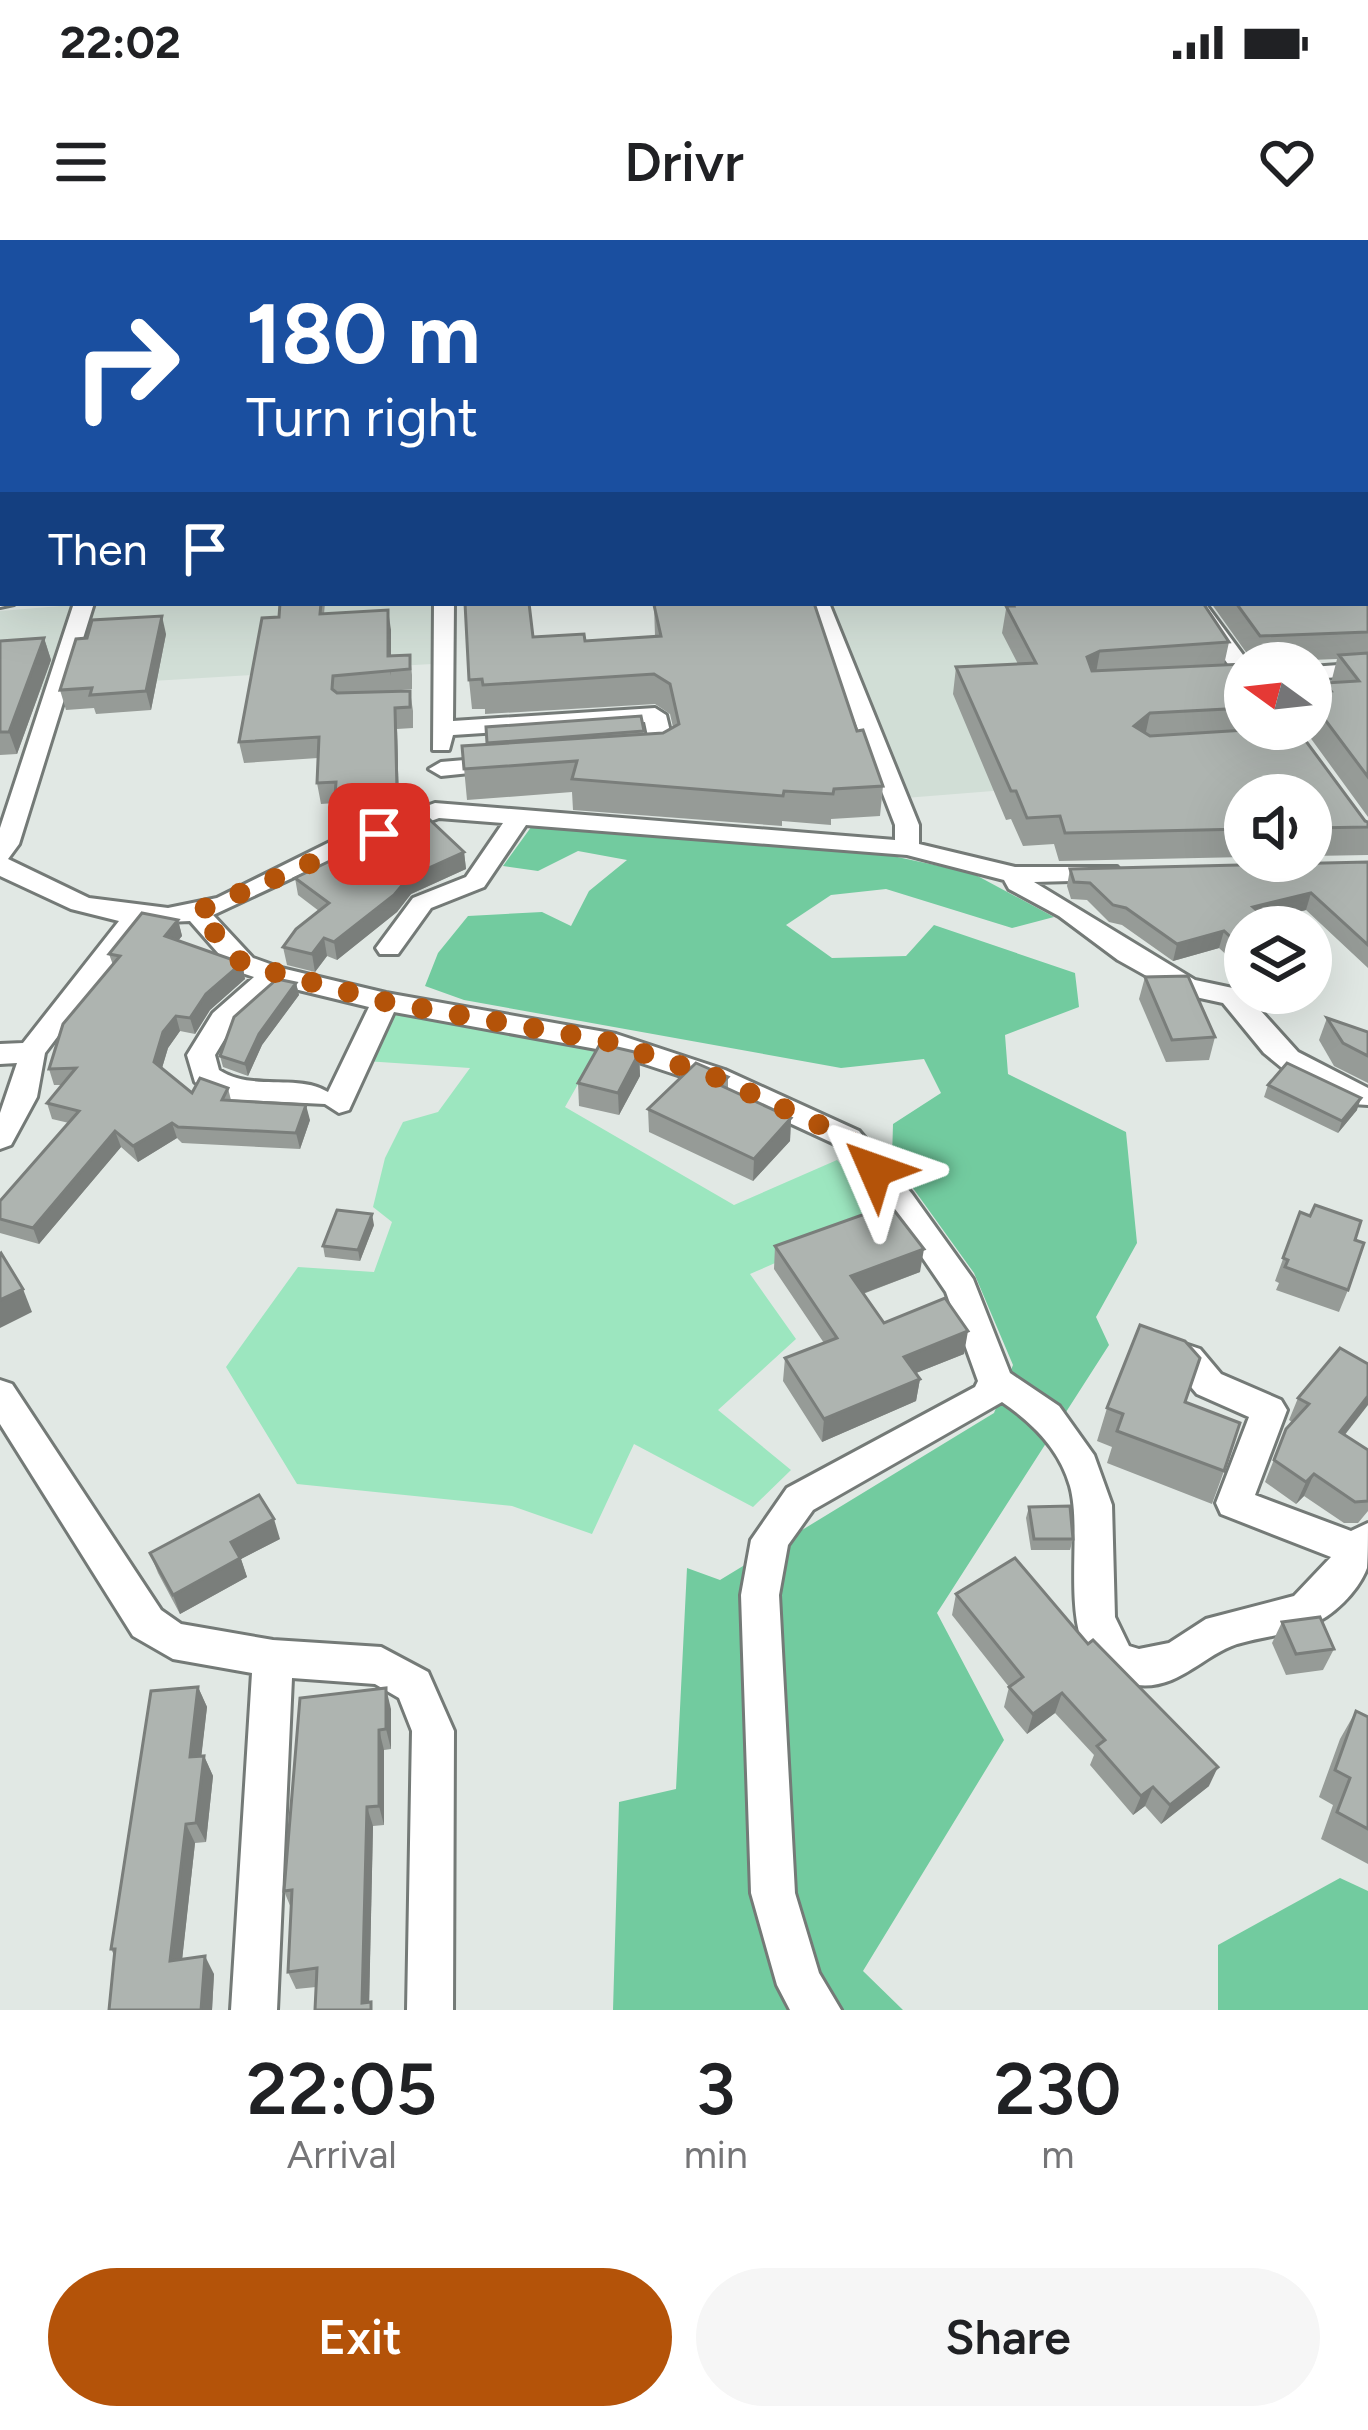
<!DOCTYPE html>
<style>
:root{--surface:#fff;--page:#f6f6f6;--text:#202124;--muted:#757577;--accent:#b45309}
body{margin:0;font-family:Figtree,sans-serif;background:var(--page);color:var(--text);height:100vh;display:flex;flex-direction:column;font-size:45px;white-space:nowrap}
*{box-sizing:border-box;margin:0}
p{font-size:39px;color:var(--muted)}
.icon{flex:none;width:66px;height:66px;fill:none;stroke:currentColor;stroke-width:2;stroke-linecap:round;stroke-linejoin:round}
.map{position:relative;height:1770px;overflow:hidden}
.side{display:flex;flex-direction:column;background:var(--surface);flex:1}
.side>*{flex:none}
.banner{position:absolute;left:0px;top:0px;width:1368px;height:366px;box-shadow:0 12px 48px #0002;background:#1a4fa0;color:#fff;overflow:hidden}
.needle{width:78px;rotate:285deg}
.fabs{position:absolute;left:1224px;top:402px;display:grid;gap:24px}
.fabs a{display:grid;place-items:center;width:108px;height:108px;border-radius:50%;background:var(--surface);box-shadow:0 12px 48px #0002;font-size:60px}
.pin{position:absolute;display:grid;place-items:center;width:102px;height:102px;color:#fff;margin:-51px;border-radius:24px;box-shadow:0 6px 18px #0006}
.me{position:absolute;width:132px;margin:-66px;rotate:313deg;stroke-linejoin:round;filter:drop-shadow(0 0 9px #0008)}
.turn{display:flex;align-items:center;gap:42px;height:252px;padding:0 48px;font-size:54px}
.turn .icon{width:156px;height:156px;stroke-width:2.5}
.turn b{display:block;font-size:84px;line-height:102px}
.then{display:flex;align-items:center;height:114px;padding:0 48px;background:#0003;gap:24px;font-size:45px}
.eta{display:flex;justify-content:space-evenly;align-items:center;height:204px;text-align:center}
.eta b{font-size:72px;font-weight:600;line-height:84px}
.action{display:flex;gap:24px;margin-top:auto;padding:24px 48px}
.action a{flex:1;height:138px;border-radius:72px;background:var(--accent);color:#fff;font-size:48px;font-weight:600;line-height:138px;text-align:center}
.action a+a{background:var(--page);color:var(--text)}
.status{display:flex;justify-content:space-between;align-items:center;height:84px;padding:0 60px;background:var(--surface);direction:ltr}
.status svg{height:33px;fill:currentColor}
header{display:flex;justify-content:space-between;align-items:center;height:156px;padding:0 48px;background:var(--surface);font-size:54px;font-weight:600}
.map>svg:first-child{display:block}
.built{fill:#d1ded6}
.green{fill:#9ce6bf}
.forest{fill:#72cb9f}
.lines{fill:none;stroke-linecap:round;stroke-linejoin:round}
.minor-casing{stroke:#747a77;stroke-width:6}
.highway-casing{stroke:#747a77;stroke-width:6}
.minor{fill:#fff;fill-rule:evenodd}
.highway{fill:#fff;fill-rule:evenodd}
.wall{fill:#969b97}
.shaded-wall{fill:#7a7e7b}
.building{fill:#aeb4b0;stroke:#7a7e7b;stroke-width:3}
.route{stroke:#b45309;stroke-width:21;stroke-dasharray:0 37.8}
</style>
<div class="status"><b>22:02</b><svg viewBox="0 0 49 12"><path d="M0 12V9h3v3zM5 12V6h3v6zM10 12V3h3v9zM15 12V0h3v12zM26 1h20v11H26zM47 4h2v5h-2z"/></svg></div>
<header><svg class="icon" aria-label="menu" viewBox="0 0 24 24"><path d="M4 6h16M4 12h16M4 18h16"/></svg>Drivr<svg class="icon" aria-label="heart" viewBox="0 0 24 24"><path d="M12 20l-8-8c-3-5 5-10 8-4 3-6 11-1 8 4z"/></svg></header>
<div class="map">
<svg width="1368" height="1770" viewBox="0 0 1368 1770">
<rect width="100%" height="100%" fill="#e1e8e4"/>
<!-- built -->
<g class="built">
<polygon points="433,363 431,424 69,446 95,364"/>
<polygon points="830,363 1177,363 1105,542 905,558"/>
<polygon points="73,365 48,450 0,453 0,371"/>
</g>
<!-- green -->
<polygon class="green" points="389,770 599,807 565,867 734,965 837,920 885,975 750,1034 796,1099 718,1170 791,1230 753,1267 634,1204 592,1294 512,1266 297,1244 226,1127 298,1027 374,1032 392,982 373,967 385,918 403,882 438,872 470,828 365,821"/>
<!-- forest -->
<g class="forest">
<polygon points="534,583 888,615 972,633 1054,677 1012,688 886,649 831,655 786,685 832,718 906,716 934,685 1075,733 1079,767 1005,795 1008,834 1126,892 1137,1003 1096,1077 1109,1105 937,1373 1004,1500 863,1731 903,1770 613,1770 619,1562 676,1549 687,1328 720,1340 994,1173 1013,1125 974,1033 892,919 893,884 941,853 924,819 841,828 464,760 425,746 438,713 468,676 542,672 571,686 589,651 627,620 578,611 538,631 503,626"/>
<polygon points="1340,1638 1368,1651 1368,1770 1218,1770 1218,1705"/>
</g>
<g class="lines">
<!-- minor casing -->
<g class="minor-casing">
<g id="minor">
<polygon points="1221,0 1236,0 1238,3 1223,3"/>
<polygon points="1365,136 1368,137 1368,148 1365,147"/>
<path d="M74 363H94L19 604 8 619 89 658 168 668 217 658 332 601 435 563 895 600V585L809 363H829L919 585V604L1015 627H1117L1121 632 1108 640 1034 642 1195 740 1242 750 1298 812 1368 848V865L1352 864 1292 836 1264 813 1223 763 1177 753 1118 720 1059 676 1009 649 1004 640 907 615 526 585 484 647 431 668 398 714H380L376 708 413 658 466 637 503 583 439 578 350 611 213 675 253 718 281 728 386 753 616 794 725 830 859 891 912 954 973 1039 1010 1133 1059 1166 1094 1215 1112 1265 1115 1377 1129 1406 1139 1409 1169 1403 1206 1379 1294 1356 1331 1317 1221 1274 1216 1263 1249 1177 1197 1154 1176 1129 1152 1121 1147 1111 1152 1101 1164 1097 1200 1109 1221 1134 1281 1160 1287 1170 1255 1255 1351 1291 1368 1283C1368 1296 1368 1316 1367 1328 1358 1352 1332 1377 1309 1386 1286 1395 1261 1397 1237 1404 1203 1415 1178 1450 1137 1445 1044 1435 1087 1306 1070 1246 1060 1210 1033 1183 1002 1162L813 1270 788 1305 779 1355 795 1653 819 1733 841 1770H790L777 1745 751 1653 741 1355 751 1300 787 1248 975 1147 978 1141 946 1052 890 970 837 905 705 844 602 810 394 772 349 870 339 873 325 864 221 859 195 842 187 815 213 773 254 737 233 730 190 681 144 683 45 813 37 857 11 905 0 909V873L17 823 0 824V804L23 803 119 681 71 669 0 636V588ZM278 745 369 767 328 852C297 833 252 852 219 830L215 815 233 785Z"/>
<polygon points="434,363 454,363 453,481 655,468 666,475 675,512 663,519 636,519 636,509 650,506 645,482 453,495 449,510 433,510"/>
<polygon points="1185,363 1205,363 1249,423 1245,423 1245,438 1237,437"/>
<polygon points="1366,423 1368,435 1311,439 1311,427"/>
<polygon points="500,517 508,519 508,529 441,536 429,529 441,522"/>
<polygon points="0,1140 12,1144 161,1370 181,1384 273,1400 381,1407 428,1432 454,1491 453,1770 407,1770 412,1491 399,1458 375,1444 292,1438 277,1770 231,1770 252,1433 173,1419 133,1396 0,1184"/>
</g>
</g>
<!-- highway casing -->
<g class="highway-casing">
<g id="highway">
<polygon points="1174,0 1195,0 1197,3 1176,3"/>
<polygon points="1365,170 1368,171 1368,189 1365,188"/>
<polygon points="1365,213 1368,214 1368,232 1365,231"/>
<rect x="1365" y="255" width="3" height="16"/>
<polygon points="0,349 3,363 14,364 0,367"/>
</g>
</g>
<!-- minor -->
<use href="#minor" class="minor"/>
<!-- highway -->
<use href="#highway" class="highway"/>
</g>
<!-- wall -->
<g class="wall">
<polygon points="0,0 3,3 3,107 0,107 0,37 2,34 0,34"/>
<polygon points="1365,6 1365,22 1368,24 1368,28 1365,28 1368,29 1368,67 1365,67 1368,68 1368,113 1365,110"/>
<rect x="0" y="126" width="3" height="88"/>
<rect x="1365" y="271" width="3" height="62"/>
<polygon points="1368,360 1368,577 1304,489 1311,489 1311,452 1322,451 1325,443 1331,443 1337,419 1253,422 1211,363 1365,363"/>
<polygon points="325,363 324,374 391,390 391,416 410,415 412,435 412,449 391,451 410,451 413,471 413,488 397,489 399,571 338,591 335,563 321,564 317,543 318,518 244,523 239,502 279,377"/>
<polygon points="660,363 814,363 857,491 883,546 880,576 831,579 831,585 782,581 782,586 573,570 572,552 467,560 462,506 487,504 641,476 644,494 663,493 673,487 670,474 655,464 485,474 485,469 472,469 469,440 533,397 585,401 655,396 654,365"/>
<polygon points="1007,363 1203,363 1229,402 1224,425 1245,425 1245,489 1297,489 1365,581 1368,582 1368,615 1311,616 1311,555 1245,555 1245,617 1059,621 1054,604 1023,606 1011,579 1006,580 953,454 956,427 1018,424 1002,393"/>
<polygon points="166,394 151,470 96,474 94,468 66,470 60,450"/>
<polygon points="44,398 51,420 17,514 0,515 0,401"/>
<polygon points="464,612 466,629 411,654 397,672 337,720 327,716 315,732 287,725 283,707 319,671 298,655 295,638"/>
<polygon points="1368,622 1368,728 1306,670 1245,687 1245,732 1219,708 1173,721 1122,685 1109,682 1087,660 1071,659 1067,646 1070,629"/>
<polygon points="178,680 182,696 178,700 242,723 245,739 210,770 195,794 180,791 168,808 162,828 192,853 228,848 231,860 310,880 300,909 182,903 177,898 138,922 121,907 39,1004 0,993 0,961 69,883 52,879 47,863 62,845 54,845 49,829 113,725 109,714"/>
<polygon points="1145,737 1215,797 1209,820 1166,822 1139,759"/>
<polygon points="296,743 299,755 262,805 248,836 223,827 220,816"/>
<polygon points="1327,778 1368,792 1368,843 1334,826 1319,800"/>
<polygon points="639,813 640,836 619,875 579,866 578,843"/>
<polygon points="728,837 728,849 791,878 790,901 753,941 649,892 648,869"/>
<polygon points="1268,845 1357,870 1338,893 1264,857"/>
<polygon points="1300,972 1355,1000 1348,1050 1339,1072 1276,1050 1279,1043 1275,1041"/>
<polygon points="374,985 360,1021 325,1017 323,1006"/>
<polygon points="775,1006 920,1032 863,1054 884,1083 964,1114 916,1133 920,1139 916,1161 822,1202 783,1141 785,1118 824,1103 774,1029"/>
<polygon points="1340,1108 1345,1195 1368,1210 1368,1271 1358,1283 1344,1283 1304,1256 1296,1264 1265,1242 1286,1189 1292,1182 1289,1180 1298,1158"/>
<polygon points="1185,1162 1224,1231 1212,1264 1107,1223 1112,1207 1097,1201 1107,1168"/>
<polygon points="1029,1267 1073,1299 1070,1310 1031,1310 1026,1278"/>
<polygon points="280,1299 241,1319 247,1337 180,1374 158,1333 150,1313"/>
<polygon points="956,1354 1209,1546 1161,1584 1145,1566 1133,1575 1090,1525 1094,1515 1055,1473 1027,1494 1004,1467 1009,1447 952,1375"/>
<polygon points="1282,1382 1334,1409 1323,1430 1286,1435 1272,1403"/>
<polygon points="198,1447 207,1467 201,1516 204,1516 213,1536 206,1602 195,1603 182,1719 214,1734 212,1770 109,1770 114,1715 111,1709"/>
<polygon points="391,1469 391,1509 384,1510 384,1585 373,1586 369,1762 316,1747 296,1749 288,1732 291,1668 284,1651"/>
<polygon points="1356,1471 1368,1477 1368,1624 1321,1599 1333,1565 1319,1557 1340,1499"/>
</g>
<!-- shaded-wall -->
<g class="shaded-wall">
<polygon points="388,370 391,390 391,436 388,416"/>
<polygon points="162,376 166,394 151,470 146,451"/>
<polygon points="44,398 51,420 17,514 9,492"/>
<polygon points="1100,411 1095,438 1087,417"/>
<polygon points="395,468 397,489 399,571 338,591 334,570"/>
<polygon points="1150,473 1144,501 1134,486"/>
<polygon points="464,612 466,629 411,654 397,672 337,720 334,702 409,637"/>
<polygon points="1311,653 1306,670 1248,684 1253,667"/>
<polygon points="178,680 182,696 170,711 165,696"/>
<polygon points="1224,691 1219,708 1173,721 1177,704"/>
<polygon points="324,698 327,716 315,732 312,714"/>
<polygon points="242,723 245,739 210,770 195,794 190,778 206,754"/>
<polygon points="296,743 299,755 262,805 248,836 245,824 259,794"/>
<polygon points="176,776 180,791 168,808 159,838 154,822 163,792"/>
<polygon points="639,813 640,836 619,875 618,853"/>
<polygon points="1361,858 1357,870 1338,893 1342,881"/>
<polygon points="306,865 310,880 300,909 296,893"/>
<polygon points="791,878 790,901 753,941 754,919"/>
<polygon points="172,883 177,898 138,922 133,906"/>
<polygon points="115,891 121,907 39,1004 33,988"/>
<polygon points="372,974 374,985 360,1021 358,1010"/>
<polygon points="924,1009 920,1032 848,1059 851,1036"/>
<polygon points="23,1049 32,1072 0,1088 0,1060"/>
<polygon points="968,1091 964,1114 901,1139 904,1117"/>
<polygon points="920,1139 916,1161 822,1202 824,1179"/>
<polygon points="1368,1156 1368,1165 1330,1214 1340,1192"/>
<polygon points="1314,1234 1304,1256 1296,1264 1306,1242"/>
<polygon points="274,1279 280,1299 241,1319 247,1337 180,1374 173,1355 231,1302"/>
<polygon points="198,1447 207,1467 199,1537 190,1517"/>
<polygon points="386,1448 391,1469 391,1509 386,1489"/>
<polygon points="1062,1453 1055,1473 1027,1494 1033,1474"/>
<polygon points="379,1490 384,1510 384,1585 379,1566"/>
<polygon points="204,1516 213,1536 206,1602 196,1583"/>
<polygon points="1218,1527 1209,1546 1161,1584 1170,1565"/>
<polygon points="1153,1547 1145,1566 1133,1575 1141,1556"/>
<polygon points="367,1567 373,1586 369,1770 362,1763"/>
<polygon points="186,1584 195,1603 180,1739 170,1721"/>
<polygon points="205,1716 214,1734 212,1770 201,1770"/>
</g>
<!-- building -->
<g class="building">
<polygon points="0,0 1140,0 1143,3 3,3 3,20 0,19"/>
<polygon points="1266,0 1358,0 1362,3 1269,3"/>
<polygon points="1365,6 1368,8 1368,15 1365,15 1365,29 1368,29 1368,54 1365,54 1365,68 1368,68 1368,96 1365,94"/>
<polygon points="3,32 3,90 0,90 2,72 0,72 0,37"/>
<rect x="0" y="126" width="3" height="68"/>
<rect x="1365" y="271" width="3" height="37"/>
<polygon points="1365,356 1368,359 1368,392 1260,396 1236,363 1365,363"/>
<polygon points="280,363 321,363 320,374 388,370 388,416 410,415 410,429 333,436 332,449 337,453 410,451 410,467 395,468 397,550 334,570 336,542 317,543 319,497 239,502 262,378 279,377"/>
<polygon points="465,363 529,363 533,397 584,394 585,401 661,396 654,365 665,363 814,363 857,491 863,490 883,546 834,549 833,554 784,551 783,556 572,539 577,521 464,529 462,506 663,493 679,484 670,444 654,434 483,445 482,439 469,440"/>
<polygon points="1013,363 1203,363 1229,402 1100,411 1087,417 1092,431 1244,424 1245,468 1150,473 1134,486 1150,496 1262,489 1297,489 1365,581 1368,582 1368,587 1311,588 1311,555 1245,555 1245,589 1065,593 1060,576 1027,578 1016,551 1011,551 956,427 1036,423 1006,366 1014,366"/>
<polygon points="162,376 146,451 90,455 92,448 60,450 76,399 87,398 92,380"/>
<polygon points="44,398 9,492 0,492 0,401"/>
<polygon points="1368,413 1368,537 1311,461 1311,452 1331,451 1325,443 1359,441 1339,415"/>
<polygon points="641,476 644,491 487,503 486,487"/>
<polygon points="429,579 464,612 409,637 394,655 334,702 324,698 312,714 283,707 296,689 329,663 295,638 398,588"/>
<polygon points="1368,622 1368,705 1311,653 1253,667 1276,687 1245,687 1245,710 1224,691 1177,704 1126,668 1113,665 1090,643 1074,642 1070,629"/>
<polygon points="142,673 178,680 165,696 242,723 206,754 190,778 176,776 163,792 154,822 192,853 200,838 228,848 222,860 306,865 296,893 178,887 172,883 133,906 115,891 33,988 0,979 0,961 79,871 47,863 76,828 49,829 63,784 120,716 109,714"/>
<polygon points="1188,736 1215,797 1172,800 1145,737"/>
<polygon points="277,739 296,743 259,794 245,824 220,816 234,777"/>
<polygon points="1327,778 1368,792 1368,816 1343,803"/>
<polygon points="600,804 639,813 618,853 578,843"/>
<polygon points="696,823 728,837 720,845 791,878 754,919 648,869"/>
<polygon points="1287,823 1361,858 1342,881 1268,845"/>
<polygon points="890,965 924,1009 851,1036 884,1083 945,1058 968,1091 904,1117 920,1139 824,1179 785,1118 837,1098 775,1006"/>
<polygon points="1315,965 1361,981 1355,1000 1364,1003 1348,1050 1285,1027 1288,1020 1283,1018 1300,972 1310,976"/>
<polygon points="337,970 372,974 358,1010 323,1006"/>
<polygon points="1,1013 23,1049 0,1060 0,1014"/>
<polygon points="1140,1085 1185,1101 1200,1118 1185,1162 1240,1183 1224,1231 1117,1191 1123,1174 1107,1168"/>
<polygon points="1340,1108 1368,1124 1368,1156 1340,1192 1368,1210 1368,1261 1355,1262 1314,1234 1306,1242 1274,1220 1286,1189 1309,1164 1298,1158"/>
<polygon points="259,1255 274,1279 231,1302 240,1318 173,1355 150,1313"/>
<polygon points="1070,1266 1073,1299 1034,1299 1029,1267"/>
<polygon points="1015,1318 1088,1404 1093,1400 1218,1527 1170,1565 1153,1547 1141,1556 1097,1506 1105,1500 1062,1453 1033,1474 1009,1447 1023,1437 956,1354"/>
<polygon points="1320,1377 1334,1409 1296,1414 1282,1382"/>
<polygon points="198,1447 190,1517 204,1516 196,1583 186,1584 170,1721 205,1716 201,1770 109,1770 115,1709 111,1709 151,1451"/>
<polygon points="386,1448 386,1489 379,1490 379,1566 367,1567 362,1763 371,1762 371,1770 315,1770 317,1728 288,1732 292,1650 284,1651 300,1458"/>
<polygon points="1356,1471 1368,1477 1368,1589 1337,1572 1350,1538 1335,1530"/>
</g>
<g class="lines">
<!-- route -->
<polyline class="route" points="379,594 196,672 243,724 386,762 606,801 715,837 848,898 875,930"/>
</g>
</svg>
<div class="fabs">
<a><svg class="needle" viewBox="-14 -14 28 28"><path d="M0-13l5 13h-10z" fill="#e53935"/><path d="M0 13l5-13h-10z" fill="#757577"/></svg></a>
<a><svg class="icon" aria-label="sound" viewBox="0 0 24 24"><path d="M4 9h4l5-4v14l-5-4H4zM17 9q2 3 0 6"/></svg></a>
<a><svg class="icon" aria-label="layers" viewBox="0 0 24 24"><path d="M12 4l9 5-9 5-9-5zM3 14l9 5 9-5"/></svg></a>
</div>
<div class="pin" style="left:379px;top:594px;background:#d93025"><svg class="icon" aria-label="arrive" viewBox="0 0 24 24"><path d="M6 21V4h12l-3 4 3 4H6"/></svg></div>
<svg class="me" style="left:875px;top:930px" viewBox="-20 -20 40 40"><path d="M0-17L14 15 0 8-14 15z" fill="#b45309" stroke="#fff" stroke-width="4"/></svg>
<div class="banner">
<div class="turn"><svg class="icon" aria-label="right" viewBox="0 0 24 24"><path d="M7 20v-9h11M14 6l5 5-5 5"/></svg><div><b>180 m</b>Turn right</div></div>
<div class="then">Then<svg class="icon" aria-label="arrive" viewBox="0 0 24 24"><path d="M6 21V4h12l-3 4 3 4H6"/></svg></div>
</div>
</div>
<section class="side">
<div class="eta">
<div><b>22:05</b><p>Arrival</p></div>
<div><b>3</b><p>min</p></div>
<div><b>230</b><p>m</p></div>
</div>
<div class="action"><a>Exit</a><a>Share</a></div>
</section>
